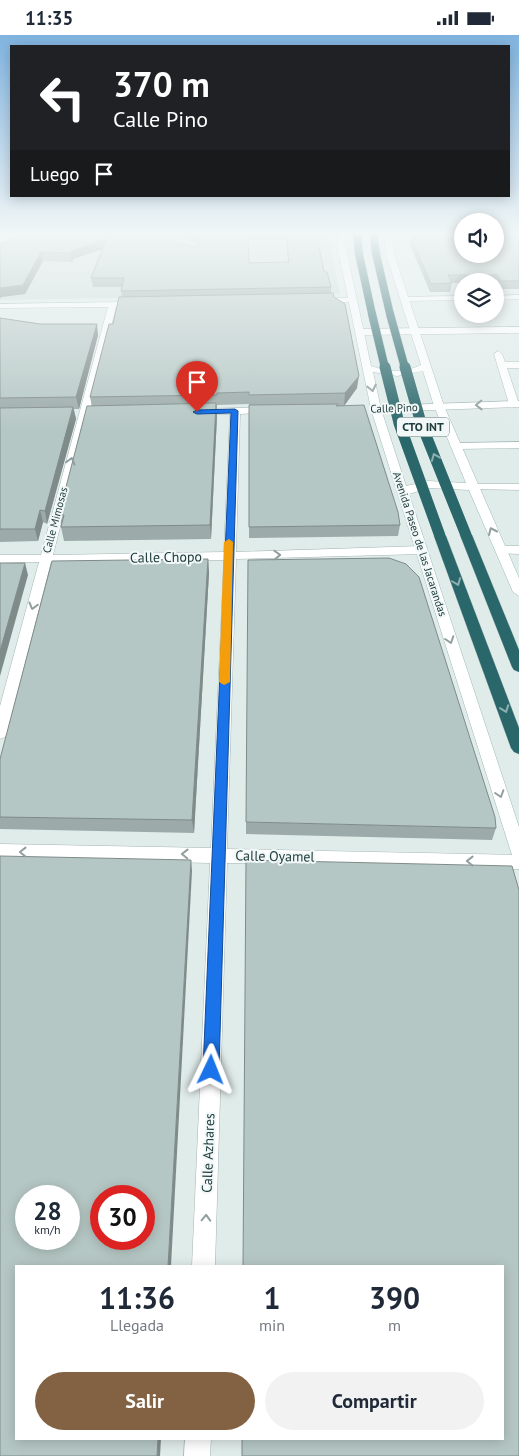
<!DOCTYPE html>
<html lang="es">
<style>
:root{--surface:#fff;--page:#f2f2f3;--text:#1f2937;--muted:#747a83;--accent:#826242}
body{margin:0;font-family:"PT Sans",sans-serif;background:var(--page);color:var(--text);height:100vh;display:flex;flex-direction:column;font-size:19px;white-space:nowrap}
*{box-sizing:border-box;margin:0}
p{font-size:16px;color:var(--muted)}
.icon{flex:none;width:28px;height:28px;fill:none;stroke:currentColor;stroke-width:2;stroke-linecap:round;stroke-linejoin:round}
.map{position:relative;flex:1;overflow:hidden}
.drawer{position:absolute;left:15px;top:1230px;width:489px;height:175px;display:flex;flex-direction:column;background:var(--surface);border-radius:0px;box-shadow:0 2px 12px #0003}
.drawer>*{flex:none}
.banner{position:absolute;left:10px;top:10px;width:500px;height:152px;border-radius:0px;box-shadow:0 2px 12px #0003;background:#202124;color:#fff;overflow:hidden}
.tools{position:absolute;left:454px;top:178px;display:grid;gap:10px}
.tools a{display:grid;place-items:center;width:50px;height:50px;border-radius:50%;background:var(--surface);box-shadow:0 2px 12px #0003;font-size:25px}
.speed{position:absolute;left:15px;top:1150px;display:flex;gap:10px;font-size:25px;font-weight:700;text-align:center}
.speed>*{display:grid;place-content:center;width:65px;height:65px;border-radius:50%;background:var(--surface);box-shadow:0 2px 12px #0003;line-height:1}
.speed small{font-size:12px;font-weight:400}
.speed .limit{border:8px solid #d22;background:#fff;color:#111}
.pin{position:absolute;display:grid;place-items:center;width:42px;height:42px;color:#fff;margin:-51px -21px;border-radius:50% 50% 50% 0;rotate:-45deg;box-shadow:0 0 5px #0007}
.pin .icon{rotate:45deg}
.me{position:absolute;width:55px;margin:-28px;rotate:2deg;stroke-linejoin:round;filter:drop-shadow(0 0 4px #0008)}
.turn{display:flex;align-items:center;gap:18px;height:105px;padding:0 20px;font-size:22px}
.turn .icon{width:65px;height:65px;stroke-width:2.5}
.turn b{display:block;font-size:35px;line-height:42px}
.then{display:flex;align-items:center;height:48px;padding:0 20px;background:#0003;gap:10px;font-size:19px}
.eta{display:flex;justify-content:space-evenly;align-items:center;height:85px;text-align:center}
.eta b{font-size:30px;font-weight:600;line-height:35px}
.action{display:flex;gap:10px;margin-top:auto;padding:10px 20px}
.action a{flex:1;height:58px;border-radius:30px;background:var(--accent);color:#fff;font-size:20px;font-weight:600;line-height:58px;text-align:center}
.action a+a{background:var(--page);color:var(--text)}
.status{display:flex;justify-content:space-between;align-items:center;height:35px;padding:0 25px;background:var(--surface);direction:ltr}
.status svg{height:14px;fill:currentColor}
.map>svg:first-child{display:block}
.built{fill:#cedcd9}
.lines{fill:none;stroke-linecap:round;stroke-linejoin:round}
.minor-casing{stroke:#a3b4b3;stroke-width:1}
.tertiary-casing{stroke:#a3b4b3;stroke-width:1}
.secondary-casing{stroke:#9eb8b6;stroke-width:1}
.motorway-casing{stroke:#c1c9c9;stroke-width:1}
.minor{fill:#fff;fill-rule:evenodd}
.tertiary{fill:#fff;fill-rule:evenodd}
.secondary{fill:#fff;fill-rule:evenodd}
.motorway{fill:#2a676b;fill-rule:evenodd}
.motorway-bridge-far1-casing{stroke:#c1c9c9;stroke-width:9;stroke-linecap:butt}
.motorway-bridge-casing{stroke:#c1c9c9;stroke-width:11;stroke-linecap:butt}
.motorway-bridge-far1{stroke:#2a676b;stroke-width:8}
.motorway-bridge{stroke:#2a676b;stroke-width:11}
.wall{fill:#9caba9;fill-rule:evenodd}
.shaded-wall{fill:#7f8b89}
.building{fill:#b5c7c4;stroke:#7f8b89;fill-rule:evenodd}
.oneway{stroke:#909e9e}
.oneway2{stroke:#8eb0b1}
.route{fill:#1a73e8;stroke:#114b97}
.slow{fill:#f59e0b}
.labels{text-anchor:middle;stroke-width:4;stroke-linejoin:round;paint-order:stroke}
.far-street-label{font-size:11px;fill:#203d3d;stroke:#f1f8f7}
.shield{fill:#f1f8f7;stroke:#5f7575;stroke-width:1}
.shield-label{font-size:12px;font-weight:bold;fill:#203d3d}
.street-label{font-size:14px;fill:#203d3d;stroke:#f1f8f7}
</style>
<div class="status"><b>11:35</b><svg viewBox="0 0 49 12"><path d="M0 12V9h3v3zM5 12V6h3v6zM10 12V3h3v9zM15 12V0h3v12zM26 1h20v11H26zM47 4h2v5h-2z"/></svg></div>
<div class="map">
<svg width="519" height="1421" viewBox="0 0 519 1421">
<rect width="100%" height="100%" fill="#e0ecea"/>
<!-- built -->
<polygon class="built" points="63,196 328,196 340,259 0,265 0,218"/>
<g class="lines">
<!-- minor casing -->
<g class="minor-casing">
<g id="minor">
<polygon points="385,201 462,201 462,205 388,205 384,203"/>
<polygon points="519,260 519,264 495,265 495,261"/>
<polygon points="462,261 462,265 405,266 401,264 405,262"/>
<polygon points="314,263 353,263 357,265 353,267 314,267"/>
<polygon points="122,267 125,267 125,271 116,272 53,520 224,517 230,379 198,380 193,377 198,374 270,372 275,375 273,377 240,379 236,517 422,511 428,515 422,519 236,524 227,814 519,820 519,834 227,828 215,1231 192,1231 210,828 0,823 0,809 211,813 224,525 51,527 7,698 5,702 0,704 0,671 39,527 0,528 0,520 41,520 108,272 0,273 0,269"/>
<polygon points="519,292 519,298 360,300 356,297 360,294"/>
<polygon points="498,316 502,319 505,327 519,327 519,333 507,333 519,369 517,371 514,372 509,369 494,319"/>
<polygon points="519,407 519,413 455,414 450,411 455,408"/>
<polygon points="473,449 519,449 519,455 469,454 467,452"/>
<polygon points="501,511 519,511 519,519 497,518 495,515 497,512"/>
<polygon points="185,1404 211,1404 210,1421 184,1421"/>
</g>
</g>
<!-- tertiary casing -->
<g class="tertiary-casing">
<polygon id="tertiary" points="519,366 519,372 376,377 371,374 376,371"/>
</g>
<!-- secondary casing -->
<g class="secondary-casing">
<path id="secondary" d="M339 196H347L345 209 371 331C388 337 405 338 421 330L386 219 383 196H391L394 219 444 371 519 543V561L513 557 469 455 428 453 409 459 519 792V824L513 822 511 817 371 374 337 209ZM423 336 434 371 466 448 428 446 406 451 381 374 373 337 397 341Z"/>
</g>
<!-- motorway casing -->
<g class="motorway-casing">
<g id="motorway">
<polygon points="353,196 361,196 363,219 376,279 372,282 368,279 355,219"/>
<polygon points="369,196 377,196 380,219 394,279 393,281 386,279 372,219"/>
<polygon points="466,496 472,500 519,615 519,637 514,635 512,632 460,500"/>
<polygon points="440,497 446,501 519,693 519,719 514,717 511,713 434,501"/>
</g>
</g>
<!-- minor -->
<use href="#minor" class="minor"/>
<!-- tertiary -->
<use href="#tertiary" class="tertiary"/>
<!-- secondary -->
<use href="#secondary" class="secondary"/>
<!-- motorway -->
<use href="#motorway" class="motorway"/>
<!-- motorway-bridge-far1 casing -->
<g class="motorway-bridge-far1-casing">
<g id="motorway-bridge-far1">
<polyline points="372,279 385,333"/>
<polyline points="390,279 405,333"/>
</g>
</g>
<!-- motorway-bridge casing -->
<g class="motorway-bridge-casing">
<g id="motorway-bridge">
<polyline points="385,332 399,388 440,501"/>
<polyline points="405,332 421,388 466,500"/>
</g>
</g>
<!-- motorway-bridge-far1 -->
<use href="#motorway-bridge-far1" class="motorway-bridge-far1"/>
<!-- motorway-bridge -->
<use href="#motorway-bridge" class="motorway-bridge"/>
</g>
<!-- wall -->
<g class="wall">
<path d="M166 196H316L324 237 331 252V258L357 353 344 371 400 490 398 501 249 503V369L217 370V381L211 504 64 506 61 492V490L59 479 92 371 90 362 122 261 121 256 122 252H93L91 243 103 214 73 224 72 227 43 226 25 259 1 262 0 209 197 212 198 209ZM248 205H286L288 227 249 228Z"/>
<polygon points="495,196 519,196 519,254 499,254 495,246 462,246 462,248 452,248 450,257 430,257 410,210 411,203 462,219"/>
<polygon points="0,283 98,300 79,374 74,374 76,384 47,489 43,487 38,506 0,507"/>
<polygon points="208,524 209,538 194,798 0,794 0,724"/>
<polygon points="246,787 496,793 492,805 246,799"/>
</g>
<!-- shaded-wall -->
<g class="shaded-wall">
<polygon points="107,203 108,212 73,224 72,227 70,218 72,216"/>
<polygon points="41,217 43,226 25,259 1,262 0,264 0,253"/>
<polygon points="97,289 98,300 79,374 76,362"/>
<polygon points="359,341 357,353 344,371 345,358"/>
<polygon points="216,368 217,381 211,504 210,490"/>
<polygon points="73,372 76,384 47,489 45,476"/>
<polygon points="40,475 43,487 38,506 35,494"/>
<polygon points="208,524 209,538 194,798 192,785"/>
<polygon points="25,528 28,540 0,641 0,616"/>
<polygon points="191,825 192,836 171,1231 168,1231"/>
<polygon points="158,1404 161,1404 160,1421 157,1421"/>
</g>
<!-- building -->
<g class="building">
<path d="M37 196H121L197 212 201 202 187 196H316L324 237H327L331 252 121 256 124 243H91L107 203 72 216 70 218 41 217 23 250 0 253V209ZM248 197H286L289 227 249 228Z"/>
<polygon points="495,196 496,196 497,198 519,198 519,246 501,246 497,240 448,240 452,248 431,249 411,203 462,203 462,219 495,219"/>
<polygon points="333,258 334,262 345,269 359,341 345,358 249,360 249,357 217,358 217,360 90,362 109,289 113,289 119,262"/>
<polygon points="0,283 40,289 97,289 76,362 0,363"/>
<polygon points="216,368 210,490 61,492 64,480 59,479 87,371"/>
<polygon points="338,369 336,371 364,370 398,477 400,490 249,492 249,370"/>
<polygon points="73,372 45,476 40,475 35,494 0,494 0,373"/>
<polygon points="389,523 406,529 419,542 495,782 496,793 246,787 248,525"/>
<polygon points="208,524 192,785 0,782 0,724 52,526"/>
<polygon points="0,528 25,528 0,616"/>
<path d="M0 821 191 825 168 1231H16V1404H158L157 1421H0ZM26 1161H69V1204H26ZM101 1161H144V1204H101Z"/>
<polygon points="246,825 512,831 519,855 519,1421 242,1421 242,1404 502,1404 502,1231 243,1231"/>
</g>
<!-- one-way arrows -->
<defs><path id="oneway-chevron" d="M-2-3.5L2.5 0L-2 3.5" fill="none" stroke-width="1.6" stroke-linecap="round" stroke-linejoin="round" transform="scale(1.25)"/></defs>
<g class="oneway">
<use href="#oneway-chevron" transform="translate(372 353) rotate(78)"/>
<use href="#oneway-chevron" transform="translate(479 370) rotate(179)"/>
<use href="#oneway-chevron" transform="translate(71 426) rotate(-75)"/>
<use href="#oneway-chevron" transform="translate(492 496) rotate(-114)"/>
<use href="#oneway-chevron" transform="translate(277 520) rotate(-2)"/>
<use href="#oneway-chevron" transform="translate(33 571) rotate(105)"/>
<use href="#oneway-chevron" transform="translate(450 605) rotate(72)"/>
<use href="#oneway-chevron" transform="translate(500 759) rotate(72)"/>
<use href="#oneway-chevron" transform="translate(23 817) rotate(-179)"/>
<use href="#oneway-chevron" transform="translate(185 819) rotate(-179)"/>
<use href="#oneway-chevron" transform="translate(470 826) rotate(-179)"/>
<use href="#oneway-chevron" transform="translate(206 1183) rotate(-88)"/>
</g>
<g class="oneway2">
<use href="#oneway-chevron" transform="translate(435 422) rotate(-112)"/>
<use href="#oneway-chevron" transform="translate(457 547) rotate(69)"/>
<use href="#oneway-chevron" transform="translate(505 674) rotate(70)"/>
</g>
<!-- sky -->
<linearGradient id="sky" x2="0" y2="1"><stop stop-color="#80b4e0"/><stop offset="0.5" stop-color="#f1f6f6"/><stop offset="1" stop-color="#f1f6f6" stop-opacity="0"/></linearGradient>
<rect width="519" height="395" fill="url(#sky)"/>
<!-- route -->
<polygon class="route" points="235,374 238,376 219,1035 216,1041 211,1043 206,1041 203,1035 231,378 197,379 193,377 197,375"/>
<!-- slow -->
<polygon class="slow" points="229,504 233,507 230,647 224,650 219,647 224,507"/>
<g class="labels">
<!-- far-street labels -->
<g class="far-street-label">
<text transform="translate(394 373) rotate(-2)" y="4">Calle Pino</text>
<text transform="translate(55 485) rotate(-75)" y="4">Calle Mimosas</text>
<text transform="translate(420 509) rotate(72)" y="4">Avenida Paseo de las Jacarandas</text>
</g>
<!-- shield labels -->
<rect class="shield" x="397" y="382.5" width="52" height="19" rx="4"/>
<g class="shield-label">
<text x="423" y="396">CTO INT</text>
</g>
<!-- street labels -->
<g class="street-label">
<text transform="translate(166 522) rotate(-1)" y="5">Calle Chopo</text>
<text transform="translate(275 821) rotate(1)" y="5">Calle Oyamel</text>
<text transform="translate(208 1118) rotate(-88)" y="5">Calle Azhares</text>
</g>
</g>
</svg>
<div class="tools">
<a><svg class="icon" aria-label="sound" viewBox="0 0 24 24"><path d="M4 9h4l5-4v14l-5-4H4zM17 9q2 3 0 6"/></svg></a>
<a><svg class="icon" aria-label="layers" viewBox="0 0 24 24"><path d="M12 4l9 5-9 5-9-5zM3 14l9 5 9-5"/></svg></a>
</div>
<div class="speed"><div>28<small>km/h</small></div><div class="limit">30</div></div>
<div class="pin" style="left:197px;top:377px;background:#d93025"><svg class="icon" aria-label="arrive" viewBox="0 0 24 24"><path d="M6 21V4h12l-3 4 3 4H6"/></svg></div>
<svg class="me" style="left:211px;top:1035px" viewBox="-20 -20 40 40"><path d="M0-17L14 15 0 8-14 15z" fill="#1a73e8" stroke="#fff" stroke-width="4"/></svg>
<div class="banner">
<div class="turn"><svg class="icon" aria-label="left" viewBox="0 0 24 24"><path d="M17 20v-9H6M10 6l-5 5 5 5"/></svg><div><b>370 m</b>Calle Pino</div></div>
<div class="then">Luego<svg class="icon" aria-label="arrive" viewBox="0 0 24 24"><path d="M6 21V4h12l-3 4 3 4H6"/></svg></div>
</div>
<section class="drawer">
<div class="eta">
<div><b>11:36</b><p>Llegada</p></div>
<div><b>1</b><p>min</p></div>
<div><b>390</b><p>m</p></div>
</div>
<div class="action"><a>Salir</a><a>Compartir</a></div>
</section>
</div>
